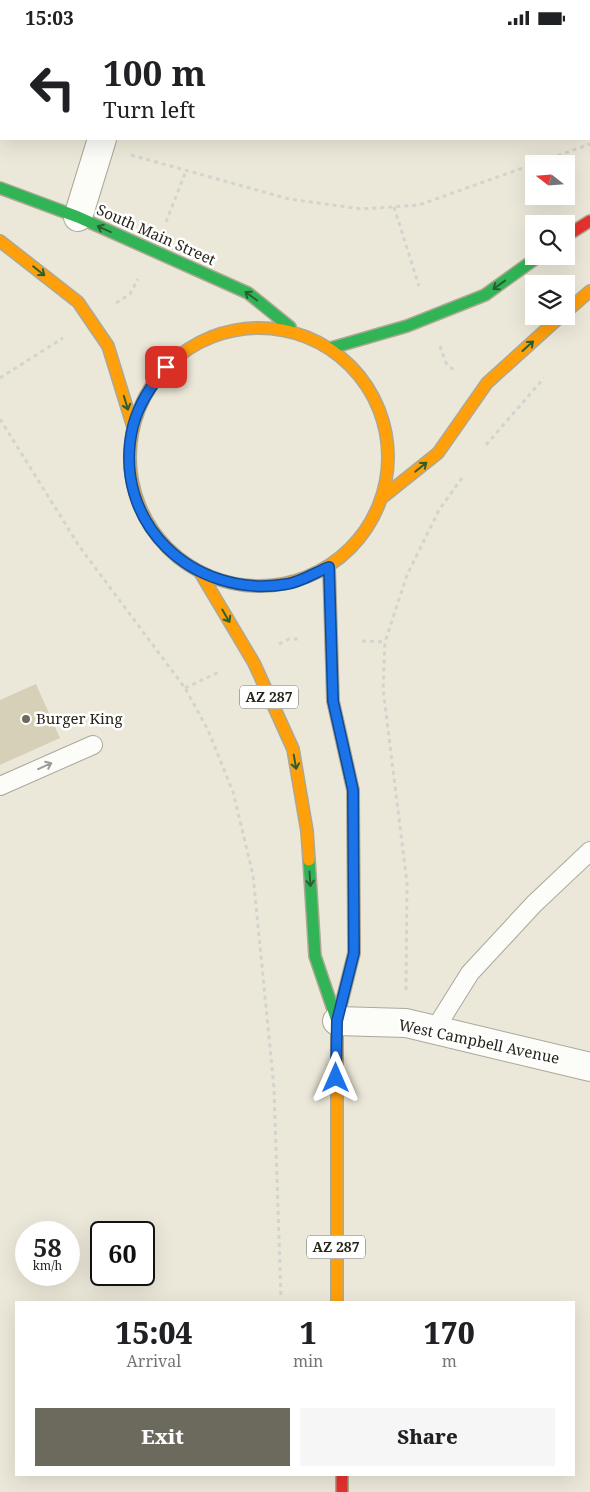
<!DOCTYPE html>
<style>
:root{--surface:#fff;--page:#f6f6f6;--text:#202124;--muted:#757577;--accent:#6c695d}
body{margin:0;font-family:"Noto Serif",serif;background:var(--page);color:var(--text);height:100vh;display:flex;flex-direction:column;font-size:19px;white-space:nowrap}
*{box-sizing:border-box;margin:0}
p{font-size:16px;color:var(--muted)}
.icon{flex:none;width:28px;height:28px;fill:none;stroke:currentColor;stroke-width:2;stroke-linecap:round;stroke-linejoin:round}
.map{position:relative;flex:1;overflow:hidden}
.panel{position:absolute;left:15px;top:1266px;width:560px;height:175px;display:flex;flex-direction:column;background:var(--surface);border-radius:0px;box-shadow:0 5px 20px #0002}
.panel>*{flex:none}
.banner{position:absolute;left:0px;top:0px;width:590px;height:105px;box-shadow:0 5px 20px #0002;background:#fff;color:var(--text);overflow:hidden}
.needle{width:32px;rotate:287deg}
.fabs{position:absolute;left:525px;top:120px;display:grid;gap:10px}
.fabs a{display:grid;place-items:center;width:50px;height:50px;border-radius:0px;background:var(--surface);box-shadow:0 5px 20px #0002;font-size:25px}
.speed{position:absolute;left:15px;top:1186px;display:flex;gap:10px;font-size:25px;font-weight:700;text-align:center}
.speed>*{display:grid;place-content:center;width:65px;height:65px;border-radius:50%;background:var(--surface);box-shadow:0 5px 20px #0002;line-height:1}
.speed small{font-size:12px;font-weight:400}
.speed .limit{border:2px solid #111;border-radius:8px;background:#fff;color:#111}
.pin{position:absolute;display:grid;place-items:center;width:42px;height:42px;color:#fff;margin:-21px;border-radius:10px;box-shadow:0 2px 8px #0006}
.me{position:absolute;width:55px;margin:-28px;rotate:0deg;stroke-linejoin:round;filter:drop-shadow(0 0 4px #0008)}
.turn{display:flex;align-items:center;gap:18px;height:105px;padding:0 20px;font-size:22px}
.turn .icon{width:65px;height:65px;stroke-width:2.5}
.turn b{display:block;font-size:35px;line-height:42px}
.eta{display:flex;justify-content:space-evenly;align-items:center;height:85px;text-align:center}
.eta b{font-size:30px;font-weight:800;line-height:35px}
.button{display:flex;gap:10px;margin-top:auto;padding:10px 20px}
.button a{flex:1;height:58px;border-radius:0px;background:var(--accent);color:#fff;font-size:20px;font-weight:800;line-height:58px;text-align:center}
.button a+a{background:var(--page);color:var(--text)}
.status{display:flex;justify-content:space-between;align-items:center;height:35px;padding:0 25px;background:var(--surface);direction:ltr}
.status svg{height:14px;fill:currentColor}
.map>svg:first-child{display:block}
.building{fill:#d7d0b9}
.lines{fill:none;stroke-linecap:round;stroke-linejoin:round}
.lane-casing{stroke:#aaa79b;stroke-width:20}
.street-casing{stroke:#aaa79b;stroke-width:30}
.fast-casing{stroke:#ada892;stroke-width:14}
.slow-casing{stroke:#ada892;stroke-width:14}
.jam-casing{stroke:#ada892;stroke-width:14}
.path{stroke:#d4d3ce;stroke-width:3;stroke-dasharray:4 4;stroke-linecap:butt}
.lane{stroke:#fcfcf9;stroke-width:18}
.street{stroke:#fcfcf9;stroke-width:28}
.fast{stroke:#30b455;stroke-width:11}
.slow{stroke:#ff9f0a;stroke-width:11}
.jam{stroke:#e5322d;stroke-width:11}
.oneway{stroke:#2b5e32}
.oneway2{stroke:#9c9b95}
.route-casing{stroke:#114b97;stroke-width:12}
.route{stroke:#1a73e8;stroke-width:9}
.poi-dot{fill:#6c695d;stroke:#fff;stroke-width:2}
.labels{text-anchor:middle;stroke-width:5;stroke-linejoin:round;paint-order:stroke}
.shield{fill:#fff;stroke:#68665f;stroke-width:1}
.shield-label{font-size:14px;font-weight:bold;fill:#27251a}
.street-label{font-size:15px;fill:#27251a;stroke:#fff}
.poi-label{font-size:15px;fill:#27251a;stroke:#fff;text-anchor:start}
</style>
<div class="status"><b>15:03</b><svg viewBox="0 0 49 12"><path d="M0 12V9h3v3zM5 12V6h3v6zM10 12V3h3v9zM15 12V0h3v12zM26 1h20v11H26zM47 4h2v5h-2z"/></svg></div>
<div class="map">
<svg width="590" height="1457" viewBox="0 0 590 1457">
<rect width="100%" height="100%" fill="#ece8d9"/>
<!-- building -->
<polygon class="building" points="36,649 60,703 0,730 0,665"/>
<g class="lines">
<!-- lane casing -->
<g class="lane-casing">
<g id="lane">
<polyline points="262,0 266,1"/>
<polyline points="0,751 93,710"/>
<polyline points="435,994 470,938 534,869 590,816"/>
</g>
</g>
<!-- street casing -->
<g class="street-casing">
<g id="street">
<polyline points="134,1 134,0"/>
<polyline points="78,182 102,104"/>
<polyline points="337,986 406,988 590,1032"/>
</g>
</g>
<!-- fast casing -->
<g class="fast-casing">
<g id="fast">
<polyline points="0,153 78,182 248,258 290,292"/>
<polyline points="331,313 407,291 485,260 539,221"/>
<polyline points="329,532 333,666 353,755 354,905"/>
<polyline points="309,825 315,921 337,986"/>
</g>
</g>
<!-- slow casing -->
<g class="slow-casing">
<g id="slow">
<polyline points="0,206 78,267 108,311 133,392"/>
<polyline points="566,277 590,256"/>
<circle cx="259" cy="422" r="129"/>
<polyline points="383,462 438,418 487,348 561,281"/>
<polyline points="201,539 254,628 293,714 307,796 309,825"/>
<polyline points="337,1268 337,986 354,918 354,905"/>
</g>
</g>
<!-- jam casing -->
<g class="jam-casing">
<g id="jam">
<polyline points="566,201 590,186"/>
<polyline points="342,1440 342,1457"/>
</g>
</g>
<!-- path -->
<g class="path">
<polyline points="0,73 1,74"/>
<polyline points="131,120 289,164 362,174 419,170 534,129"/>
<polyline points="535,129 590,109"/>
<polyline points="394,172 419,251"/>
<polyline points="166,187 186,136"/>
<polyline points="116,268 130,259 138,244"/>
<polyline points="440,311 446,328 456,337"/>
<polyline points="0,343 63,303"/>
<polyline points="0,384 79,511 185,653 208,695 233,757 253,840 274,1053 281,1264"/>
<polyline points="486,410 544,343"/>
<polyline points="362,606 385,607"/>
<polyline points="279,609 289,604 299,604"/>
<polyline points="185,653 221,636"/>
<polyline points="406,955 407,848 383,654 385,607 407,540 439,475 462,443"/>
</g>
<!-- lane -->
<use href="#lane" class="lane"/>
<!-- street -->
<use href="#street" class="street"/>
<!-- fast -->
<use href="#fast" class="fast"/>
<!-- slow -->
<use href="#slow" class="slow"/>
<!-- jam -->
<use href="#jam" class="jam"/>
</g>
<!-- one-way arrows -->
<defs><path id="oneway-shaft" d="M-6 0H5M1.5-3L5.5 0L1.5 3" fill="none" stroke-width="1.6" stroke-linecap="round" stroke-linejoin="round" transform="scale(1.25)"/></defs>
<g class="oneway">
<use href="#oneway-shaft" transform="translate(104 194) rotate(-156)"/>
<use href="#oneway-shaft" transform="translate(39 236) rotate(39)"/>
<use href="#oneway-shaft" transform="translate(499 250) rotate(144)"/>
<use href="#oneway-shaft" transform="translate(251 261) rotate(-144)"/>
<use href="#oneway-shaft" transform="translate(528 311) rotate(-42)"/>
<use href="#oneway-shaft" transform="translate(126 368) rotate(73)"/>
<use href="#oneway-shaft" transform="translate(421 432) rotate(-39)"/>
<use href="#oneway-shaft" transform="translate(226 581) rotate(60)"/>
<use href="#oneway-shaft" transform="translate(295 727) rotate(80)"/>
<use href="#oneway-shaft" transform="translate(310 844) rotate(86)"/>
</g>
<use class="oneway2" href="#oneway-shaft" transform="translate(45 731) rotate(-24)"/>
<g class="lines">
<!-- route casing -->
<g class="route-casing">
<path id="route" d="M166 332C152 350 139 368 133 391 110 487 193 565 287 549 301 547 316 537 329 532L333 666 353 755 354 918 337 986 336 1043"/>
</g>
<!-- route -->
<use href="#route" class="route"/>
</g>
<!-- markers -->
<circle class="poi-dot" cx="26" cy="684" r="5"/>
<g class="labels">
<!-- shield labels -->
<g class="shield">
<rect x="240" y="650.5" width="58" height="23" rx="4"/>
<rect x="307" y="1200.5" width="58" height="23" rx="4"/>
</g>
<g class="shield-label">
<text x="269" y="667">AZ 287</text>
<text x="336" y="1217">AZ 287</text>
</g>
<!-- street labels -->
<g class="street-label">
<text transform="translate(156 200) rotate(24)" y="5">South Main Street</text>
<text transform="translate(479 1007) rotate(12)" y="5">West Campbell Avenue</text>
</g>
<!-- poi labels -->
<g class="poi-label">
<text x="36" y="689">Burger King</text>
</g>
</g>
</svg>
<div class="fabs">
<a><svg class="needle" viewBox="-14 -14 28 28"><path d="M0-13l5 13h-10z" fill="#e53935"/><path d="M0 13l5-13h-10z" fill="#757577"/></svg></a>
<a><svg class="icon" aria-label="search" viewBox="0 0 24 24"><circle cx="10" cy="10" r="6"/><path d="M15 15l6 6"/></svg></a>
<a><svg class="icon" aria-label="layers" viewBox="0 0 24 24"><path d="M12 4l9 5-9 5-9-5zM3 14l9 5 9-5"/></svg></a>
</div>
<div class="speed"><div>58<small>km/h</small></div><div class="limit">60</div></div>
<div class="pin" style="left:166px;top:332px;background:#d93025"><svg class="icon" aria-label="arrive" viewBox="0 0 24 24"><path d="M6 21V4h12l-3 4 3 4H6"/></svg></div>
<svg class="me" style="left:336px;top:1043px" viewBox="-20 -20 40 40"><path d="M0-17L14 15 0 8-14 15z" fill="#1a73e8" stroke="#fff" stroke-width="4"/></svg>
<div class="banner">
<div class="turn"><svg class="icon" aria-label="left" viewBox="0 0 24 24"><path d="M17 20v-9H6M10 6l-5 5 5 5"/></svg><div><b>100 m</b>Turn left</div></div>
</div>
<section class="panel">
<div class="eta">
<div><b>15:04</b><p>Arrival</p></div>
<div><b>1</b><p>min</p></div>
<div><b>170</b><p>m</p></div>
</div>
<div class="button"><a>Exit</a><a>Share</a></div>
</section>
</div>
